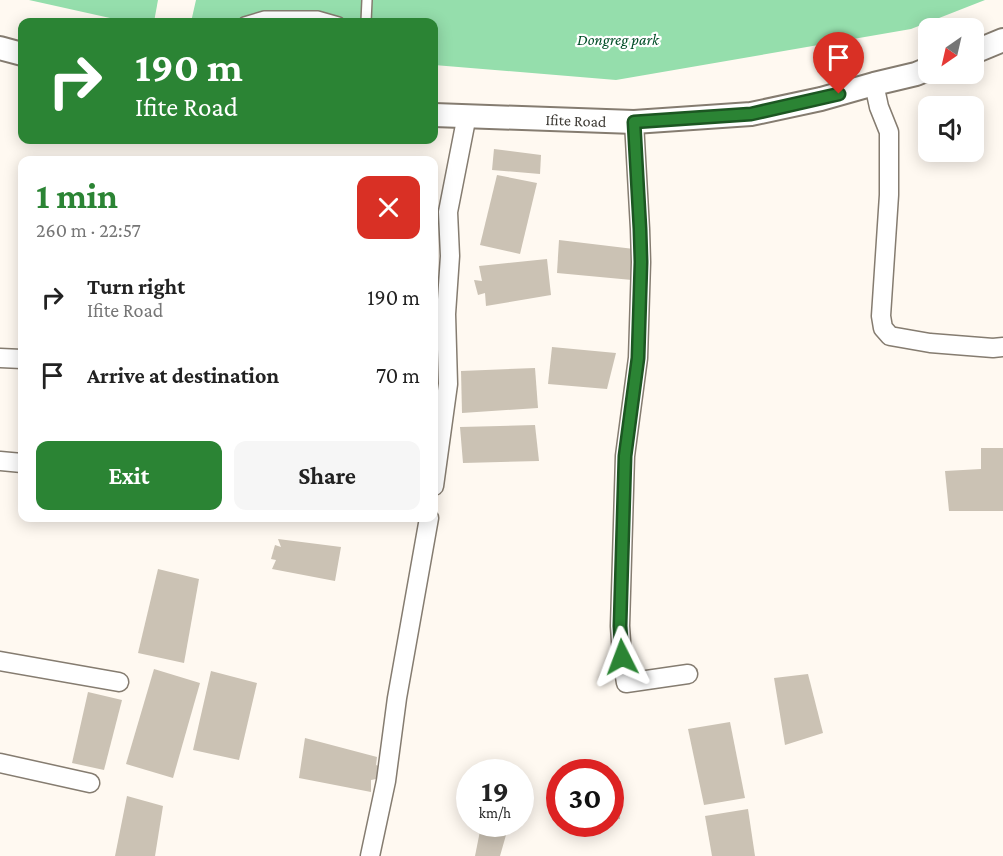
<!DOCTYPE html>
<meta charset="utf-8">
<style>
:root{--surface:#fff;--page:#f6f6f6;--text:#222;--muted:#767676;--accent:#2b8434}
body{margin:0;font-family:"Crimson Pro",serif;background:var(--page);color:var(--text);height:100vh;display:flex;flex-direction:column;font-size:22px;white-space:nowrap}
*{box-sizing:border-box;margin:0}
p{font-size:20px;color:var(--muted)}
.icon{flex:none;width:33px;height:33px;fill:none;stroke:currentColor;stroke-width:2;stroke-linecap:round;stroke-linejoin:round}
.map{position:relative;flex:1;overflow:hidden}
.details{position:absolute;left:18px;top:156px;width:420px;height:366px;display:flex;flex-direction:column;background:var(--surface);border-radius:12px;box-shadow:0 3px 15px #0003}
.details>*{flex:none}
.top-card{position:absolute;left:18px;top:18px;width:420px;height:126px;border-radius:12px;box-shadow:0 3px 15px #0003;background:#2b8434;color:#fff;overflow:hidden}
.needle{width:39px;rotate:214deg}
.fabs{position:absolute;left:918px;top:18px;display:grid;gap:12px}
.fabs a{display:grid;place-items:center;width:66px;height:66px;border-radius:12px;background:var(--surface);box-shadow:0 3px 15px #0003;font-size:30px}
.speed{position:absolute;left:456px;top:759px;display:flex;gap:12px;font-size:30px;font-weight:700;text-align:center}
.speed>*{display:grid;place-content:center;width:78px;height:78px;border-radius:50%;background:var(--surface);box-shadow:0 3px 15px #0003;line-height:1}
.speed small{font-size:15px;font-weight:400}
.speed .limit{border:9px solid #d22;background:#fff;color:#111}
.pin{position:absolute;display:grid;place-items:center;width:51px;height:51px;color:#fff;margin:-62px -26px;border-radius:50% 50% 50% 0;rotate:-45deg;box-shadow:0 0 6px #0007}
.pin .icon{rotate:45deg}
.me{position:absolute;width:66px;margin:-33px;rotate:357deg;stroke-linejoin:round;filter:drop-shadow(0 0 4px #0008)}
.turn{display:flex;align-items:center;gap:21px;height:126px;padding:0 18px;font-size:27px}
.turn .icon{width:78px;height:78px;stroke-width:2.5}
.turn b{display:block;font-size:42px;line-height:51px}
.round{display:grid;place-items:center;flex:none;width:63px;height:63px;border-radius:12px;background:var(--page)}
.headline{display:flex;align-items:center;justify-content:space-between;height:102px;padding:0 18px}
h1{font-size:36px;font-weight:700;line-height:45px;color:var(--accent)}
.cta{display:flex;gap:12px;margin-top:auto;padding:12px 18px}
.cta a{flex:1;height:69px;border-radius:12px;background:var(--accent);color:#fff;font-size:24px;font-weight:700;line-height:69px;text-align:center}
.cta a+a{background:var(--page);color:var(--text)}
ul{padding:0;list-style:none}
li{display:flex;align-items:center;gap:18px;height:78px;padding:0 18px}
li div{flex:1}
li b{display:block;font-size:22px}
li em{font-style:normal}
.map>svg:first-child{display:block}
.green{fill:#95deac}
.building{fill:#cbc2b4}
.lines{fill:none;stroke-linecap:round;stroke-linejoin:round}
.service-casing{stroke:#857c70;stroke-width:12}
.minor-casing{stroke:#857c70;stroke-width:21}
.tertiary-casing{stroke:#857c70;stroke-width:26}
.service{stroke:#fff;stroke-width:9}
.minor{stroke:#fff;stroke-width:18}
.tertiary{stroke:#fff;stroke-width:22}
.route-casing{stroke:#1c5622;stroke-width:15}
.route{stroke:#2b8434;stroke-width:10}
.labels{text-anchor:middle;stroke-width:4.5;stroke-linejoin:round;paint-order:stroke}
.park-label{font-size:16px;font-style:italic;fill:#004e27;stroke:#fff}
.street-label{font-size:16px;fill:#3e3b35;stroke:#fff}
</style>
<div class="map">
<svg width="1003" height="856" viewBox="0 0 1003 856">
<rect width="100%" height="100%" fill="#fff9f1"/>
<!-- green -->
<g class="green">
<polygon points="29,0 158,0 154,22 128,22"/>
<polygon points="196,0 985,0 911,29 616,80 434,65 434,22 191,22"/>
</g>
<!-- building -->
<g class="building">
<polygon points="494,149 541,155 540,174 492,170"/>
<polygon points="497,175 537,183 520,254 480,245"/>
<polygon points="559,240 634,249 632,280 557,273"/>
<polygon points="547,259 551,295 486,306 485,293 478,295 474,280 482,281 479,266"/>
<polygon points="552,347 616,353 607,389 548,384"/>
<polygon points="434,362 441,363 434,394"/>
<polygon points="535,368 538,408 462,413 461,371"/>
<polygon points="535,425 539,461 463,463 460,427"/>
<polygon points="981,448 1003,448 1003,511 949,511 945,471 981,469"/>
<polygon points="278,539 341,547 335,581 272,569 276,560 271,559 275,545 281,547"/>
<polygon points="158,569 199,579 184,663 138,653"/>
<polygon points="154,669 200,683 173,778 126,764"/>
<polygon points="211,671 257,683 239,760 193,750"/>
<polygon points="808,674 823,733 785,745 774,678"/>
<polygon points="88,692 122,700 104,770 72,763"/>
<polygon points="730,722 745,798 704,805 688,729"/>
<polygon points="305,738 377,757 376,765 383,768 381,778 371,780 371,792 299,778"/>
<polygon points="610,780 621,781 620,819 610,820"/>
<polygon points="127,796 163,806 155,856 115,856"/>
<polygon points="748,809 755,856 712,856 705,816"/>
<polygon points="480,831 506,835 500,856 475,856"/>
</g>
<g class="lines">
<!-- service casing -->
<g class="service-casing">
<g id="service">
<polyline points="244,22 264,16 318,16 339,22"/>
<polyline points="366,22 367,0"/>
</g>
</g>
<!-- minor casing -->
<g class="minor-casing">
<g id="minor">
<polyline points="874,84 879,107 889,132 889,195 881,316 883,328 890,336 930,343 993,348 1003,347"/>
<polyline points="634,122 640,229 641,262 638,358 625,456 620,626 622,657 626,683 688,674"/>
<polyline points="0,358 22,359"/>
<polyline points="0,461 22,463"/>
<polyline points="434,486 448,384 446,314 450,256 448,212 467,115"/>
<polyline points="0,661 119,682"/>
<polyline points="0,763 90,783"/>
<polyline points="370,856 386,781 397,698 429,518"/>
</g>
</g>
<!-- tertiary casing -->
<g class="tertiary-casing">
<g id="tertiary">
<polyline points="0,48 22,54"/>
<polyline points="974,52 1003,40"/>
<path id="s1" d="M434 115 634 122 751 114 821 99 874 84 916 74 928 69"/>
</g>
</g>
<!-- service -->
<use href="#service" class="service"/>
<!-- minor -->
<use href="#minor" class="minor"/>
<!-- tertiary -->
<use href="#tertiary" class="tertiary"/>
</g>
<g class="lines">
<!-- route casing -->
<g class="route-casing">
<polyline id="route" points="622,657 620,626 625,456 638,358 641,262 640,229 634,122 751,114 839,94"/>
</g>
<!-- route -->
<use href="#route" class="route"/>
</g>
<g class="labels">
<!-- park labels -->
<g class="park-label">
<text x="618" y="45">Dongreg park</text>
</g>
<!-- street labels -->
<g class="street-label">
<text dy="6" stroke="none"><textPath href="#s1" startOffset="142">Ifite Road</textPath></text>
</g>
</g>
</svg>
<div class="fabs">
<a><svg class="needle" viewBox="-14 -14 28 28"><path d="M0-13l5 13h-10z" fill="#e53935"/><path d="M0 13l5-13h-10z" fill="#767676"/></svg></a>
<a><svg class="icon" aria-label="sound" viewBox="0 0 24 24"><path d="M4 9h4l5-4v14l-5-4H4zM17 9q2 3 0 6"/></svg></a>
</div>
<div class="speed"><div>19<small>km/h</small></div><div class="limit">30</div></div>
<div class="pin" style="left:839px;top:94px;background:#d93025"><svg class="icon" aria-label="arrive" viewBox="0 0 24 24"><path d="M6 21V4h12l-3 4 3 4H6"/></svg></div>
<svg class="me" style="left:622px;top:657px" viewBox="-20 -20 40 40"><path d="M0-17L14 15 0 8-14 15z" fill="#2b8434" stroke="#fff" stroke-width="4"/></svg>
<div class="top-card">
<div class="turn"><svg class="icon" aria-label="right" viewBox="0 0 24 24"><path d="M7 20v-9h11M14 6l5 5-5 5"/></svg><div><b>190 m</b>Ifite Road</div></div>
</div>
<section class="details">
<div class="headline"><div><h1>1 min</h1><p>260 m · 22:57</p></div><a class="round" style="background:#d93025;color:#fff"><svg class="icon" aria-label="close" viewBox="0 0 24 24"><path d="M6 6l12 12M18 6L6 18"/></svg></a></div>
<ul>
<li><svg class="icon" aria-label="right" viewBox="0 0 24 24"><path d="M7 20v-9h11M14 6l5 5-5 5"/></svg><div><b>Turn right</b><p>Ifite Road</p></div><em>190 m</em></li>
<li><svg class="icon" aria-label="arrive" viewBox="0 0 24 24"><path d="M6 21V4h12l-3 4 3 4H6"/></svg><div><b>Arrive at destination</b></div><em>70 m</em></li>
</ul>
<div class="cta"><a>Exit</a><a>Share</a></div>
</section>
</div>
